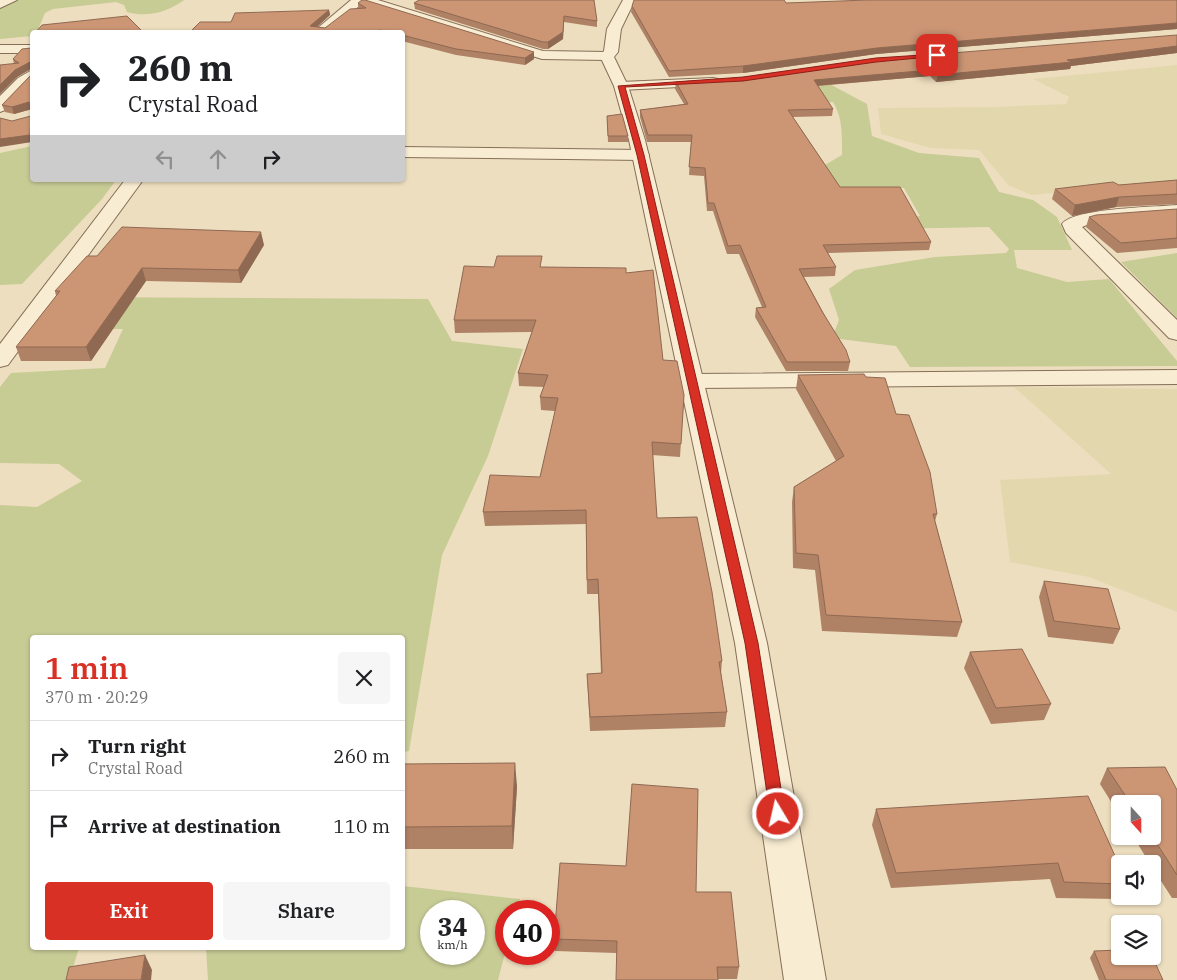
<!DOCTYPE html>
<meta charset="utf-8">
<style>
:root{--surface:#fff;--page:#f6f6f6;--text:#202124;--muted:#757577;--line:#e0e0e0;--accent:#d93025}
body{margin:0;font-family:"IBM Plex Serif",serif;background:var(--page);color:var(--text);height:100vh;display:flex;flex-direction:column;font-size:19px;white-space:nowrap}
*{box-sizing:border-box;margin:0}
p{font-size:16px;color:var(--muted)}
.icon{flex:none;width:28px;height:28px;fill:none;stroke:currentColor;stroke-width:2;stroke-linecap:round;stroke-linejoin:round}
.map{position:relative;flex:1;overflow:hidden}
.panel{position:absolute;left:30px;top:635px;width:375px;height:315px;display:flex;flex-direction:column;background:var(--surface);border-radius:5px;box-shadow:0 1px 4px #0004}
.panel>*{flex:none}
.banner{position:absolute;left:30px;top:30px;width:375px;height:152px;border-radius:5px;box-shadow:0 1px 4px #0004;background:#fff;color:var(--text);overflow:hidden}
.needle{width:32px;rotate:159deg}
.fabs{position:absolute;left:1111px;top:795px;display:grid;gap:10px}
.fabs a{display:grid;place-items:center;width:50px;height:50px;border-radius:5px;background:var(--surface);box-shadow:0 1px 4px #0004;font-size:25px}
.speed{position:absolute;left:420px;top:900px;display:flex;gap:10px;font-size:25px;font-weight:700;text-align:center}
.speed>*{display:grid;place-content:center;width:65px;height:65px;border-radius:50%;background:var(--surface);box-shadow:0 1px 4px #0004;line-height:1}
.speed small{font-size:12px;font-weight:400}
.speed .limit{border:8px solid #d22;background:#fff;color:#111}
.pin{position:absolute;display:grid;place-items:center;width:42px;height:42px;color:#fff;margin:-21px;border-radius:10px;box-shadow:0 2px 8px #0006}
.me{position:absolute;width:55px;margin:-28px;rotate:351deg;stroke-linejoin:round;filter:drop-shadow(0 0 4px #0008)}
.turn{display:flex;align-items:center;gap:18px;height:105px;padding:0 15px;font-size:22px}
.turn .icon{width:65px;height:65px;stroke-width:2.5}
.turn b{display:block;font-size:35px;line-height:42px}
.lanes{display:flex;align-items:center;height:48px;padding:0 15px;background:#0003;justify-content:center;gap:25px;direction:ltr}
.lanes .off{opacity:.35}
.round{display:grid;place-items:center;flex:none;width:52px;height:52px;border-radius:5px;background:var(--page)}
.overview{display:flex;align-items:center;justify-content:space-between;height:85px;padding:0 15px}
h1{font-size:30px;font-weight:600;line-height:38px;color:var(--accent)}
.cta{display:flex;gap:10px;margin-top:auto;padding:10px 15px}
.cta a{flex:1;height:58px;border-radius:5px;background:var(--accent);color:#fff;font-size:20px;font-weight:600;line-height:58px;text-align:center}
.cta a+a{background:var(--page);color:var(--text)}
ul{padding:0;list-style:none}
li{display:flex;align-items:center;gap:15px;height:70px;padding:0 15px;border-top:1px solid var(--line)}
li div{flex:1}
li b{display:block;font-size:19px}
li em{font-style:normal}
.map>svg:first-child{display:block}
.farmland{fill:#e3d8ad}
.green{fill:#c7cb94;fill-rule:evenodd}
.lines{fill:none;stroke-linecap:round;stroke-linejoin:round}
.minor-casing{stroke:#866f58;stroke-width:2}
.tertiary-casing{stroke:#866f58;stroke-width:2}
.minor{fill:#f8ecd2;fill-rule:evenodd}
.tertiary{fill:#f8ecd2;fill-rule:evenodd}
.wall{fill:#af8165}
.shaded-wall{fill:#8f6952}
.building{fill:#cc9675;stroke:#8f6952}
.route{fill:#d93025;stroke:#8d1f18}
</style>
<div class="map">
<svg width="1177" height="980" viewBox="0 0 1177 980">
<rect width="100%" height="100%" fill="#eddebf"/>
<!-- farmland -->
<g class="farmland">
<polygon points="1177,65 1177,186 1170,183 1031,195 1008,185 979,150 930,148 881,134 878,108 995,107 1066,104 1069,97 1033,79"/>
<polygon points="1014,387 1177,389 1177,612 1089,577 1010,562 1000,480 1111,474"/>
</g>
<!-- green -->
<g class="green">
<path d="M0 0H184C167 12 148 18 127 12L124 5 116 2 53 9 45 13 37 32H32V36L0 39Z"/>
<path d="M809 73 867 104 872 136 919 153 979 158 999 192 1033 200 1057 217 1072 250H1014L1017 268 1067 282 1109 279 1177 361V366L910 367 896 346 832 338 839 320 829 289 855 270 935 257 1006 253 1009 249 989 227 885 229 876 219 920 216 904 188 842 189 811 173 842 155C842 136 843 118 833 102L763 109Z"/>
<polygon points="32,146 32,180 116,180 102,199 22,284 0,285 0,153"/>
<polygon points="1177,253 1177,318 1121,262"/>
<polygon points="58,297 428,299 452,341 523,349 488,456 442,555 409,751 403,752 402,638 32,638 32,948 79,948 69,980 0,980 0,505 37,507 82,481 59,464 0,463 0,387 11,373 105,368 123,329 33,329"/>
<path d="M403 886 520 899 517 911H506V949L498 980H208L206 948H402ZM431 911H474V954H431Z"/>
</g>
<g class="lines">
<!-- minor casing -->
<g class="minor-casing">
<g id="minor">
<polygon points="0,0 17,0 0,8"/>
<polygon points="351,0 378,0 543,51 607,52 614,56 607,60 542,59 363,3 326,32 313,32"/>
<rect x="0" y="45" width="32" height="8"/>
<polygon points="32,70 32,80 5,110 0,112 0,96 18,78"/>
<polygon points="713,78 718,79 720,82 718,85 621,90 614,86 621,82"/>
<polygon points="402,147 641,150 647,151 649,155 647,159 641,160 402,157"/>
<polygon points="125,180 143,180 8,365 0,367 0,344"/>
<path d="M1177 205V217L1092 223 1082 227 1177 320V340L1169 338 1066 233 1062 224C1073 208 1156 207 1177 205Z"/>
<polygon points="1177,370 1177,384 692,388 683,386 680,381 683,376 692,374"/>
</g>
</g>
<!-- tertiary casing -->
<g class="tertiary-casing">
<polygon id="tertiary" points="623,0 635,0 621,29 618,52 614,57 628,86 645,140 767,643 826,980 784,980 735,643 629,140 614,86 600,56 604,51 607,29"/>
</g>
<!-- minor -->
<use href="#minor" class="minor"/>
<!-- tertiary -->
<use href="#tertiary" class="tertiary"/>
</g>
<!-- wall -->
<g class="wall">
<polygon points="594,0 597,21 597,27 564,22 563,39 548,49 543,49 415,9 414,3"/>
<polygon points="1177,0 1177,29 876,54 743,73 669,77 631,12 632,6 786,3"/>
<polygon points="358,3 534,59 525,65 456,55 402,41 402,32 190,32 231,22 329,10 330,15 317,27 325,28 358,9"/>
<polygon points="1177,35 1177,53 1071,66 1070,69 936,82 930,76 818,86 833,109 832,116 793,117 840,187 931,242 929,250 828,253 836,267 835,276 804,277 850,362 848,371 786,371 755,317 756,308 762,307 739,254 727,254 713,211 707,211 704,176 689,175 691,142 647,142 640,117 640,110 684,104 675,89 676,82 744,78"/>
<polygon points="32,36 32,110 32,109 14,114 5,112 2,105 31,75 31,69 17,77 0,94 0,65 14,64 13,59 31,48"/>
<polygon points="607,116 628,136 628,142 608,142"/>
<polygon points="1177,180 1177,204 1116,207 1072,216 1052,199 1055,189 1119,185"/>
<polygon points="1177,209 1177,248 1117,253 1086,227 1089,217"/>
<polygon points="264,245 241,283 146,281 91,361 21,361 16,347 56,296 55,291 97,256"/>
<polygon points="494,267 542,267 626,273 663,360 684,395 680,457 652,455 657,518 722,661 721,673 727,712 725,727 590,731 587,674 601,673 598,594 587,594 586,524 485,526 483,512 540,477 555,411 541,410 540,397 544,387 519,386 518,373 532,332 455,333 454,320"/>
<polygon points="798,375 896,414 937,514 935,521 962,622 957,637 822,631 815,570 793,568 792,502 794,487 836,461 796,389"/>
<polygon points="1044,581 1120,629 1113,644 1048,637 1039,597"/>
<polygon points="970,652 1051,704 1044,720 991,724 964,668"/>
<polygon points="402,764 517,786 513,849 402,849"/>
<polygon points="1107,768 1177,790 1177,898 1172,898 1152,867 1152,864 1150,864 1133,836 1152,836 1152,804 1120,804 1120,816 1100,784"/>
<polygon points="876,809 1120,867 1120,896 1119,899 1056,898 1050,879 891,888 872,825"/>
<polygon points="696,892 739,967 737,979 718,979 616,953 555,951 554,939"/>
<polygon points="1094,951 1163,980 1099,980 1090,958"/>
</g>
<!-- shaded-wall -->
<g class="shaded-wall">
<polygon points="329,10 330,15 311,32 310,26"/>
<polygon points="564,16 563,39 548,49 548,42"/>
<polygon points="1177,23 1177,29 876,54 743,73 743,66 877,48"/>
<polygon points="1177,46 1177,53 1071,66 1070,69 936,82 938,75"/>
<polygon points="534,52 534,59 525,65 525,58"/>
<polygon points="30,62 32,68 17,77 0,94 0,85 15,70"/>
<polygon points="931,70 930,76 813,86 814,80"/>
<polygon points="29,102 32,109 14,114 12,107"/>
<polygon points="31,116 32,121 32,142 0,147 0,139"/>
<polygon points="1119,197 1116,207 1072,216 1075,205"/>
<polygon points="261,232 264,245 241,283 238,270"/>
<polygon points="142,268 146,281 91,361 86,347"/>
<polygon points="515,763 517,786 513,849 512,826"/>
<polygon points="145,955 152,970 151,980 141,980"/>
</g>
<!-- building -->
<g class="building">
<polygon points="362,0 365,0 534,52 525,58 456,49 402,35 402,32 391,32 380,30 373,32 190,32 200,22 231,22 235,13 329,10 310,26 325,28 350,9 366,8 358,3"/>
<polygon points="419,0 594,0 597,21 564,16 563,32 548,42 543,42 414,3"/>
<polygon points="634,0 784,0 786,3 867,0 1177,0 1177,23 877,48 743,66 669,71 632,6"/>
<polygon points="127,16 143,32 36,32 42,25"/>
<polygon points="1177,35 1177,46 1067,60 1072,62 938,75 931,70 814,80 833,109 788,110 840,187 900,187 931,242 823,245 836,267 799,269 823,313 846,350 850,362 787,362 756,308 766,307 740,245 728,246 714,203 708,203 705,168 689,167 692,135 648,135 640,110 688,104 676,82 744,78 877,59"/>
<polygon points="32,36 32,104 29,102 12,107 2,105 31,75 30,62 15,70 0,85 0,65 19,63 13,59 22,49 31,48 31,38"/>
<polygon points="622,114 628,136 608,136 607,116"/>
<polygon points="31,116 30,135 0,139 0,118 12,121"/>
<polygon points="1177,180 1177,194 1119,197 1075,205 1055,189 1113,182 1119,185"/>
<polygon points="1177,209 1177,238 1121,243 1089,217 1096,215"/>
<polygon points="122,227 261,232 238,270 142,268 86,347 16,347 60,291 55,291 87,256 97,256"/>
<polygon points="497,256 542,256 540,267 626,268 626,273 653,270 663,360 677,361 684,395 681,444 652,442 657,518 697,517 712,592 722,661 719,662 727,712 590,717 587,674 602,673 598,579 587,580 586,510 483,512 490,475 540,477 558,398 540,397 548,375 518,373 536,320 454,320 464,266 494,267"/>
<polygon points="864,374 866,377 885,378 896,414 909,415 930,472 937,514 933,514 962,622 826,615 818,555 796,553 794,487 844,456 798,375"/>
<polygon points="1044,581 1108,589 1120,629 1054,621"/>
<polygon points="1022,649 1051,704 996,708 970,652"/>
<polygon points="515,763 512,826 402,827 402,764"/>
<polygon points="1165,767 1177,790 1177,875 1152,836 1152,804 1131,804 1107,768"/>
<polygon points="632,784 698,789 696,892 731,892 739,967 717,967 718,980 616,980 617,941 554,939 560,863 626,866"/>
<polygon points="1088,796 1120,867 1120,884 1064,882 1058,863 896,873 876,809"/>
<polygon points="1120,950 1120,956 1152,956 1163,980 1106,980 1094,951"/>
<polygon points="145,955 141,980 66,980 69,967"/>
</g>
<!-- route -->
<polygon class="route" points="937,54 939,56 876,62 743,81 625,87 644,155 758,643 785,814 783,819 778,821 772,819 770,814 745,643 637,155 618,86 743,77 876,58"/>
</svg>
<div class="fabs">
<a><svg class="needle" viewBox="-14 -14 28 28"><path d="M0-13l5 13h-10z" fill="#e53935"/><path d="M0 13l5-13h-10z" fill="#757577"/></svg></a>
<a><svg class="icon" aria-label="sound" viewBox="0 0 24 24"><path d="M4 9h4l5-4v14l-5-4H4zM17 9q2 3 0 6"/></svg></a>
<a><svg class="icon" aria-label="layers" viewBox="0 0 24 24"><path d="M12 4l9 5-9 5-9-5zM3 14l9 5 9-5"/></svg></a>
</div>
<div class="speed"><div>34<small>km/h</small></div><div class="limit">40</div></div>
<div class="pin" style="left:937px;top:55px;background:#d93025"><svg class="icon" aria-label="arrive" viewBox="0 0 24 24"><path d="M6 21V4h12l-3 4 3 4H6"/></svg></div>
<svg class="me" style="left:778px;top:814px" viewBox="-20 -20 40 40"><circle r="17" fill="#d93025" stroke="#fff" stroke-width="3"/><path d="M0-11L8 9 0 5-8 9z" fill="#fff"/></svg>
<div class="banner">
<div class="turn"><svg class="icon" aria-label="right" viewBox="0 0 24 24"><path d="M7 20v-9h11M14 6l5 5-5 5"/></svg><div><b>260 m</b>Crystal Road</div></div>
<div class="lanes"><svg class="icon off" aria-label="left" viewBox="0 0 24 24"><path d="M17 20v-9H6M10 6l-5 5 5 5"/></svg><svg class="icon off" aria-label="ahead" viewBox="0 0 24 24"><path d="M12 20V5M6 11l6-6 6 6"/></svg><svg class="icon" aria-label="right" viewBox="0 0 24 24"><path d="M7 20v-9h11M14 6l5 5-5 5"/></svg></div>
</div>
<section class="panel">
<div class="overview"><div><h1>1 min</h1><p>370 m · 20:29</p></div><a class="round"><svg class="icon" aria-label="close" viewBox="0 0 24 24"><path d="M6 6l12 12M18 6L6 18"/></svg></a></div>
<ul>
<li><svg class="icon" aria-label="right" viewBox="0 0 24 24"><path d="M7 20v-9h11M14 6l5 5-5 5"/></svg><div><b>Turn right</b><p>Crystal Road</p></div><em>260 m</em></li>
<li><svg class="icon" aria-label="arrive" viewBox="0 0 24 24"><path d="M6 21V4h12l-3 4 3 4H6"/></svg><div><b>Arrive at destination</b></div><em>110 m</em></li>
</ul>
<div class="cta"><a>Exit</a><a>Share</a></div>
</section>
</div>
